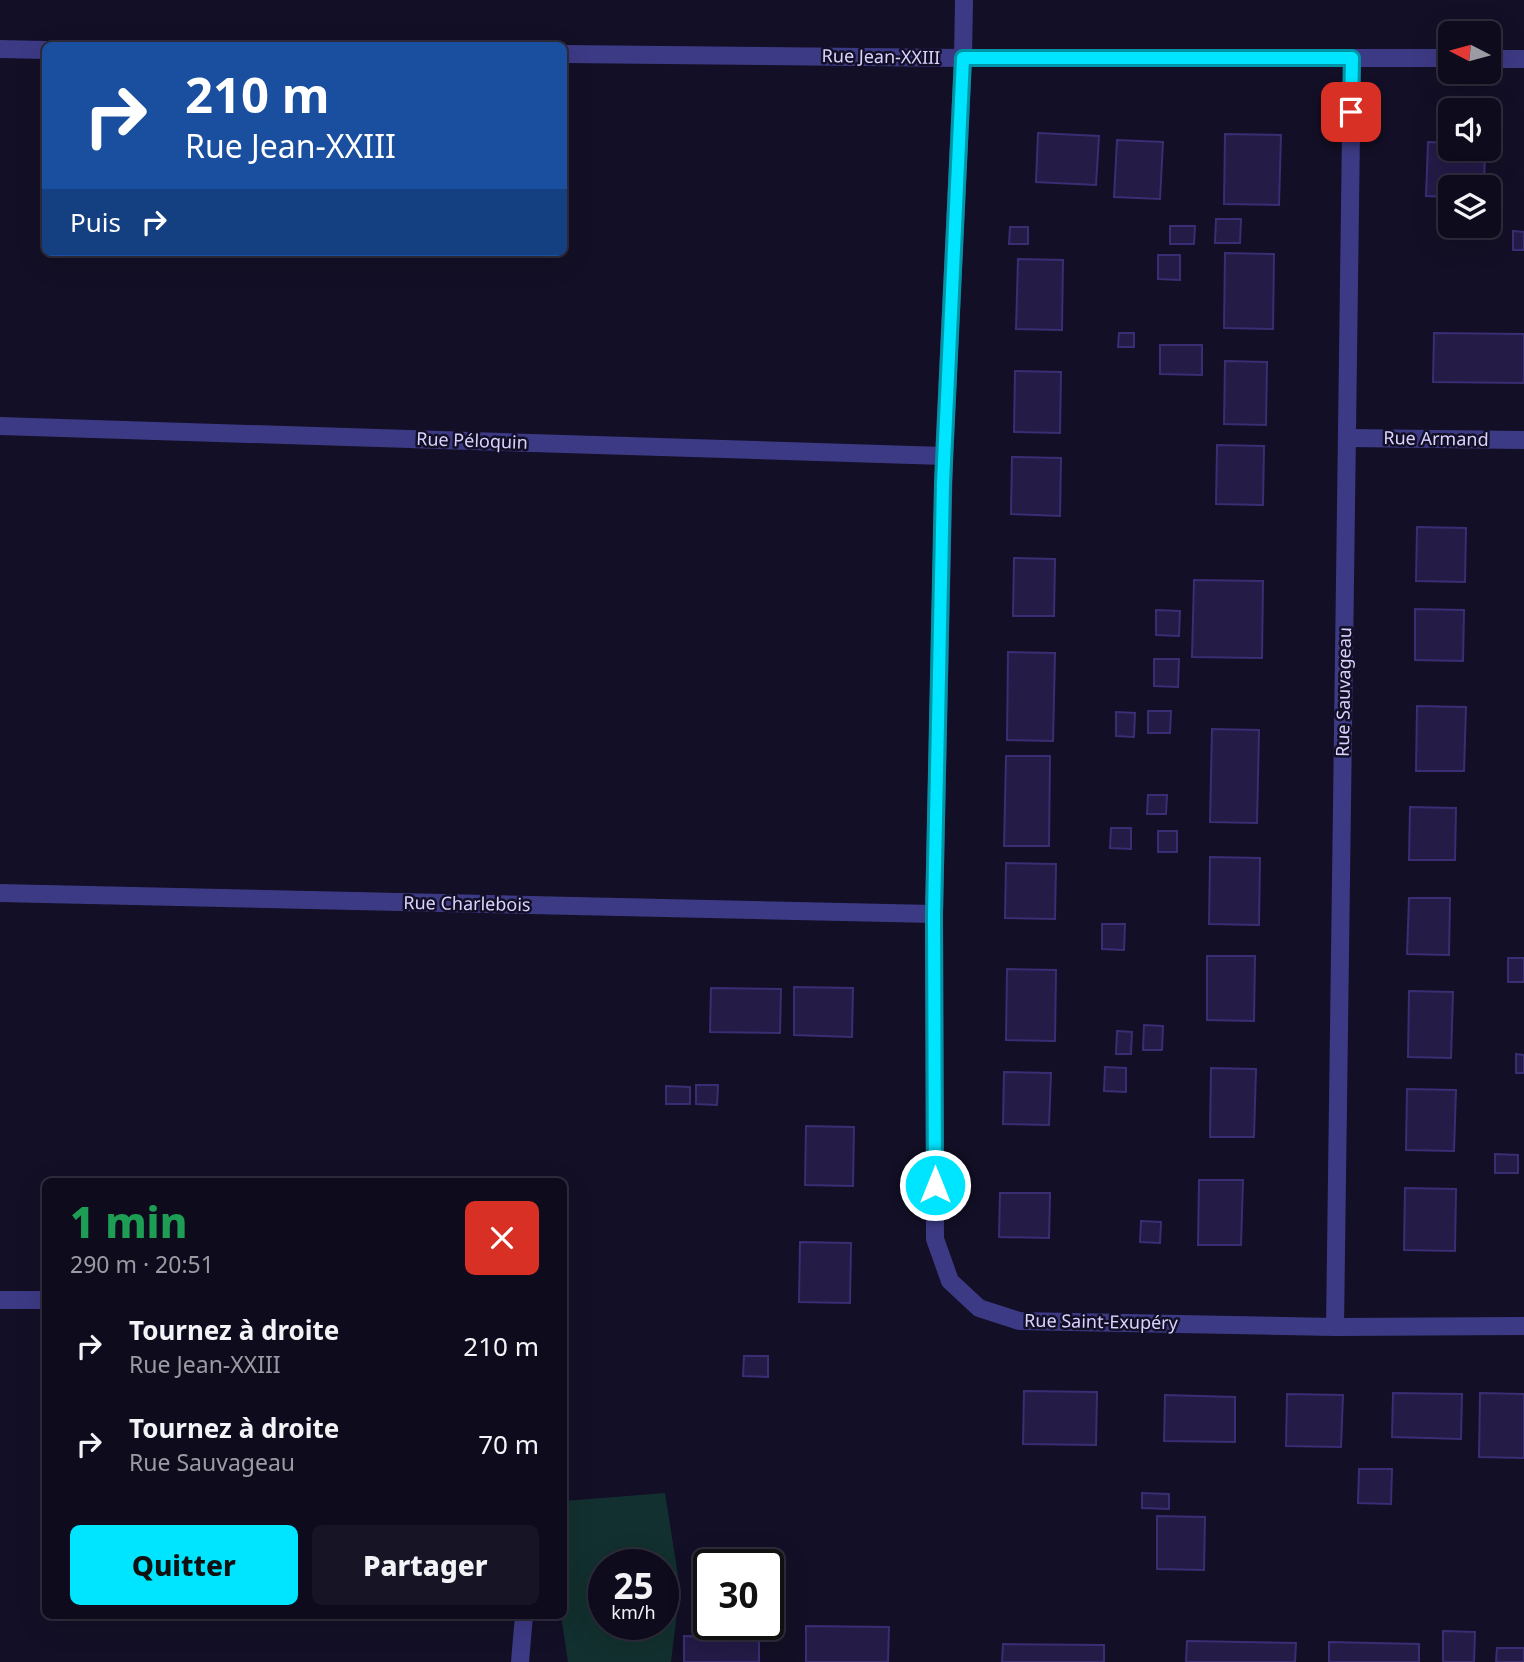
<!DOCTYPE html>
<html lang="fr">
<meta charset="utf-8">
<style>
:root{--surface:#0e0b1c;--page:#171425;--text:#f1f3f6;--muted:#9b9ba3;--line:#2e2b3b;--accent:#00e5ff}
body{margin:0;font-family:"Noto Sans",sans-serif;background:var(--page);color:var(--text);height:100vh;display:flex;flex-direction:column;font-size:26px;white-space:nowrap}
*{box-sizing:border-box;margin:0}
p{font-size:23px;color:var(--muted)}
.icon{flex:none;width:38px;height:38px;fill:none;stroke:currentColor;stroke-width:2;stroke-linecap:round;stroke-linejoin:round}
.map{position:relative;flex:1;overflow:hidden}
.panel{position:absolute;left:42px;top:1178px;width:525px;height:441px;display:flex;flex-direction:column;background:var(--surface);border-radius:10px;box-shadow:0 7px 28px #0002,0 0 0 2px var(--line)}
.panel>*{flex:none}
.banner{position:absolute;left:42px;top:42px;width:525px;height:214px;border-radius:10px;box-shadow:0 7px 28px #0002,0 0 0 2px var(--line);background:#1a4fa0;color:#fff;overflow:hidden}
.needle{width:46px;rotate:276deg}
.buttons{position:absolute;left:1438px;top:21px;display:grid;gap:14px}
.buttons a{display:grid;place-items:center;width:63px;height:63px;border-radius:10px;background:var(--surface);box-shadow:0 7px 28px #0002,0 0 0 2px var(--line);font-size:35px}
.speed{position:absolute;left:588px;top:1549px;display:flex;gap:14px;font-size:35px;font-weight:700;text-align:center}
.speed>*{display:grid;place-content:center;width:91px;height:91px;border-radius:50%;background:var(--surface);box-shadow:0 7px 28px #0002,0 0 0 2px var(--line);line-height:1}
.speed small{font-size:18px;font-weight:400}
.speed .limit{border:4px solid #111;border-radius:10px;background:#fff;color:#111}
.pin{position:absolute;display:grid;place-items:center;width:60px;height:60px;color:#fff;margin:-30px;border-radius:14px;box-shadow:0 4px 10px #0006}
.me{position:absolute;width:77px;margin:-38px;rotate:0deg;stroke-linejoin:round;filter:drop-shadow(0 0 5px #0008)}
.turn{display:flex;align-items:center;gap:24px;height:147px;padding:0 28px;font-size:32px}
.turn .icon{width:91px;height:91px;stroke-width:2.5}
.turn b{display:block;font-size:49px;line-height:60px}
.then{display:flex;align-items:center;height:66px;padding:0 28px;background:#0003;gap:14px;font-size:26px}
.round{display:grid;place-items:center;flex:none;width:74px;height:74px;border-radius:10px;background:var(--page)}
.head{display:flex;align-items:center;justify-content:space-between;height:119px;padding:0 28px}
h1{font-size:42px;font-weight:800;line-height:52px;color:#1e9e55}
.primary-button{display:flex;gap:14px;margin-top:auto;padding:14px 28px}
.primary-button a{flex:1;height:80px;border-radius:10px;background:var(--accent);color:#111;font-size:28px;font-weight:800;line-height:80px;text-align:center}
.primary-button a+a{background:var(--page);color:var(--text)}
ul{padding:0;list-style:none}
li{display:flex;align-items:center;gap:21px;height:98px;padding:0 28px}
li div{flex:1}
li b{display:block;font-size:26px}
li em{font-style:normal}
.map>svg:first-child{display:block}
.green{fill:#12302f;fill-rule:evenodd}
.building{fill:#241b47;stroke:#3b2d73;stroke-width:2}
.lines{fill:none;stroke-linecap:round;stroke-linejoin:round}
.minor{stroke:#3d3a85;stroke-width:18}
.route-casing{stroke:#0095a6;stroke-width:18}
.route{stroke:#00e5ff;stroke-width:12}
.labels{text-anchor:middle;stroke-width:5;stroke-linejoin:round;paint-order:stroke}
.street-label{font-size:18px;fill:#d9d4ff;stroke:#130f26}
</style>
<div class="map">
<svg width="1524" height="1662" viewBox="0 0 1524 1662">
<rect width="100%" height="100%" fill="#130f26"/>
<!-- green -->
<path class="green" d="M665 1493 680 1588 671 1662H568L561 1615H564V1501ZM604 1564H663V1624H604Z"/>
<!-- building -->
<g class="building">
<polygon points="1038,133 1099,136 1096,185 1036,182"/>
<polygon points="1225,134 1281,135 1279,205 1224,204"/>
<polygon points="1117,140 1163,142 1160,199 1114,197"/>
<polygon points="1428,142 1451,143 1451,149 1485,149 1484,187 1451,187 1451,197 1426,196"/>
<polygon points="1216,219 1241,219 1240,243 1215,243"/>
<polygon points="1170,226 1195,226 1194,244 1170,244"/>
<polygon points="1010,227 1028,227 1028,244 1009,244"/>
<polygon points="1513,231 1524,232 1524,250 1513,250"/>
<polygon points="1225,253 1274,254 1273,329 1224,328"/>
<polygon points="1158,255 1180,255 1180,280 1158,279"/>
<polygon points="1018,259 1063,260 1062,330 1016,329"/>
<polygon points="1119,333 1134,333 1134,347 1118,347"/>
<polygon points="1434,333 1524,334 1524,383 1433,382"/>
<polygon points="1160,345 1202,345 1202,375 1160,374"/>
<polygon points="1225,361 1267,362 1266,425 1224,424"/>
<polygon points="1015,371 1061,372 1060,433 1014,432"/>
<polygon points="1217,445 1264,446 1263,505 1216,504"/>
<polygon points="1012,457 1061,458 1060,516 1011,514"/>
<polygon points="1417,527 1466,528 1465,582 1416,581"/>
<polygon points="1014,558 1055,559 1054,616 1013,616"/>
<polygon points="1194,580 1263,581 1262,658 1192,657"/>
<polygon points="1415,609 1464,610 1463,661 1415,660"/>
<polygon points="1156,610 1180,611 1179,636 1156,635"/>
<polygon points="1008,652 1055,653 1053,741 1007,740"/>
<polygon points="1154,659 1179,659 1178,687 1154,686"/>
<polygon points="1417,706 1466,707 1464,771 1416,771"/>
<polygon points="1148,711 1171,711 1170,733 1148,733"/>
<polygon points="1116,712 1135,713 1134,737 1116,736"/>
<polygon points="1212,729 1259,730 1257,823 1210,822"/>
<polygon points="1006,756 1050,756 1049,846 1004,846"/>
<polygon points="1148,795 1167,795 1166,814 1147,814"/>
<polygon points="1410,807 1456,808 1455,860 1409,860"/>
<polygon points="1111,828 1131,828 1131,849 1110,848"/>
<rect x="1158" y="831" width="19" height="21"/>
<polygon points="1210,857 1260,858 1259,925 1209,924"/>
<polygon points="1006,863 1056,864 1055,919 1005,918"/>
<polygon points="1409,898 1450,898 1449,955 1407,954"/>
<polygon points="1102,924 1125,924 1124,950 1102,949"/>
<polygon points="1207,956 1255,956 1254,1021 1207,1020"/>
<rect x="1508" y="958" width="16" height="24"/>
<polygon points="1007,969 1056,970 1055,1041 1006,1040"/>
<polygon points="794,987 853,988 852,1037 794,1035"/>
<polygon points="711,988 781,989 780,1033 710,1032"/>
<polygon points="1409,991 1453,992 1451,1058 1408,1057"/>
<polygon points="1144,1025 1163,1026 1162,1050 1143,1050"/>
<polygon points="1117,1031 1132,1032 1131,1054 1116,1054"/>
<polygon points="1516,1054 1524,1055 1524,1073 1516,1073"/>
<polygon points="1105,1067 1126,1068 1126,1092 1104,1091"/>
<polygon points="1211,1068 1256,1069 1254,1137 1210,1137"/>
<polygon points="1004,1072 1051,1073 1049,1125 1003,1124"/>
<polygon points="696,1085 718,1085 717,1105 696,1104"/>
<polygon points="666,1086 690,1087 690,1104 666,1104"/>
<polygon points="1407,1089 1456,1090 1454,1151 1406,1150"/>
<polygon points="806,1126 854,1127 853,1186 805,1185"/>
<polygon points="1495,1154 1518,1155 1518,1173 1495,1173"/>
<polygon points="1199,1180 1243,1180 1241,1245 1198,1245"/>
<polygon points="1405,1188 1456,1189 1455,1251 1404,1250"/>
<polygon points="1000,1193 1050,1193 1049,1238 999,1237"/>
<polygon points="1141,1221 1161,1222 1160,1243 1140,1242"/>
<polygon points="800,1242 851,1243 850,1303 799,1302"/>
<polygon points="744,1356 768,1356 768,1377 743,1376"/>
<polygon points="1024,1391 1097,1392 1096,1445 1023,1444"/>
<polygon points="1393,1393 1462,1394 1461,1439 1392,1437"/>
<polygon points="1480,1393 1524,1394 1524,1458 1479,1457"/>
<polygon points="1287,1394 1343,1395 1341,1447 1286,1446"/>
<polygon points="1165,1395 1235,1397 1235,1442 1164,1441"/>
<polygon points="1359,1469 1392,1469 1391,1504 1358,1503"/>
<polygon points="1142,1493 1169,1494 1169,1509 1142,1508"/>
<polygon points="1157,1516 1205,1517 1204,1570 1157,1569"/>
<polygon points="806,1626 889,1627 888,1662 806,1662"/>
<polygon points="1443,1631 1475,1632 1474,1662 1443,1662"/>
<polygon points="684,1636 759,1638 759,1662 684,1662"/>
<polygon points="1187,1641 1296,1643 1295,1662 1186,1662"/>
<polygon points="1329,1642 1419,1644 1419,1662 1329,1662"/>
<polygon points="1003,1644 1104,1645 1104,1662 1002,1662"/>
<polygon points="1497,1648 1524,1648 1524,1662 1496,1662"/>
</g>
<g class="lines">
<!-- minor -->
<g class="minor">
<polyline points="964,0 963,58 944,456 934,914 935,1239 950,1281 979,1308 1019,1321 1335,1327 1524,1326"/>
<polyline points="0,49 46,50"/>
<polyline points="564,54 963,58 1451,58"/>
<polyline points="1489,59 1524,59"/>
<polyline points="0,426 944,456"/>
<polyline points="1347,438 1524,440"/>
<polyline points="0,893 934,914"/>
<polyline points="0,1300 46,1300"/>
<polyline points="1335,1327 1352,58"/>
<polyline points="520,1662 524,1615"/>
</g>
</g>
<g class="lines">
<!-- route casing -->
<g class="route-casing">
<polyline id="route" points="935,1185 934,914 943,483 963,58 1352,58 1351,112"/>
</g>
<!-- route -->
<use href="#route" class="route"/>
</g>
<g class="labels">
<!-- street labels -->
<g class="street-label">
<text transform="translate(881 57) rotate(1)" y="6">Rue Jean-XXIII</text>
<text transform="translate(1436 439) rotate(1)" y="6">Rue Armand</text>
<text transform="translate(472 441) rotate(2)" y="6">Rue Péloquin</text>
<text transform="translate(1344 692) rotate(-89)" y="6">Rue Sauvageau</text>
<text transform="translate(467 904) rotate(1)" y="6">Rue Charlebois</text>
<text transform="translate(1101 1322) rotate(1)" y="6">Rue Saint-Exupéry</text>
</g>
</g>
</svg>
<div class="buttons">
<a><svg class="needle" viewBox="-14 -14 28 28"><path d="M0-13l5 13h-10z" fill="#e53935"/><path d="M0 13l5-13h-10z" fill="#9b9ba3"/></svg></a>
<a><svg class="icon" aria-label="sound" viewBox="0 0 24 24"><path d="M4 9h4l5-4v14l-5-4H4zM17 9q2 3 0 6"/></svg></a>
<a><svg class="icon" aria-label="layers" viewBox="0 0 24 24"><path d="M12 4l9 5-9 5-9-5zM3 14l9 5 9-5"/></svg></a>
</div>
<div class="speed"><div>25<small>km/h</small></div><div class="limit">30</div></div>
<div class="pin" style="left:1351px;top:112px;background:#d93025"><svg class="icon" aria-label="arrive" viewBox="0 0 24 24"><path d="M6 21V4h12l-3 4 3 4H6"/></svg></div>
<svg class="me" style="left:935px;top:1185px" viewBox="-20 -20 40 40"><circle r="17" fill="#00e5ff" stroke="#fff" stroke-width="3"/><path d="M0-11L8 9 0 5-8 9z" fill="#fff"/></svg>
<div class="banner">
<div class="turn"><svg class="icon" aria-label="right" viewBox="0 0 24 24"><path d="M7 20v-9h11M14 6l5 5-5 5"/></svg><div><b>210 m</b>Rue Jean-XXIII</div></div>
<div class="then">Puis<svg class="icon" aria-label="right" viewBox="0 0 24 24"><path d="M7 20v-9h11M14 6l5 5-5 5"/></svg></div>
</div>
<section class="panel">
<div class="head"><div><h1>1 min</h1><p>290 m · 20:51</p></div><a class="round" style="background:#d93025;color:#fff"><svg class="icon" aria-label="close" viewBox="0 0 24 24"><path d="M6 6l12 12M18 6L6 18"/></svg></a></div>
<ul>
<li><svg class="icon" aria-label="right" viewBox="0 0 24 24"><path d="M7 20v-9h11M14 6l5 5-5 5"/></svg><div><b>Tournez à droite</b><p>Rue Jean-XXIII</p></div><em>210 m</em></li>
<li><svg class="icon" aria-label="right" viewBox="0 0 24 24"><path d="M7 20v-9h11M14 6l5 5-5 5"/></svg><div><b>Tournez à droite</b><p>Rue Sauvageau</p></div><em>70 m</em></li>
</ul>
<div class="primary-button"><a>Quitter</a><a>Partager</a></div>
</section>
</div>
